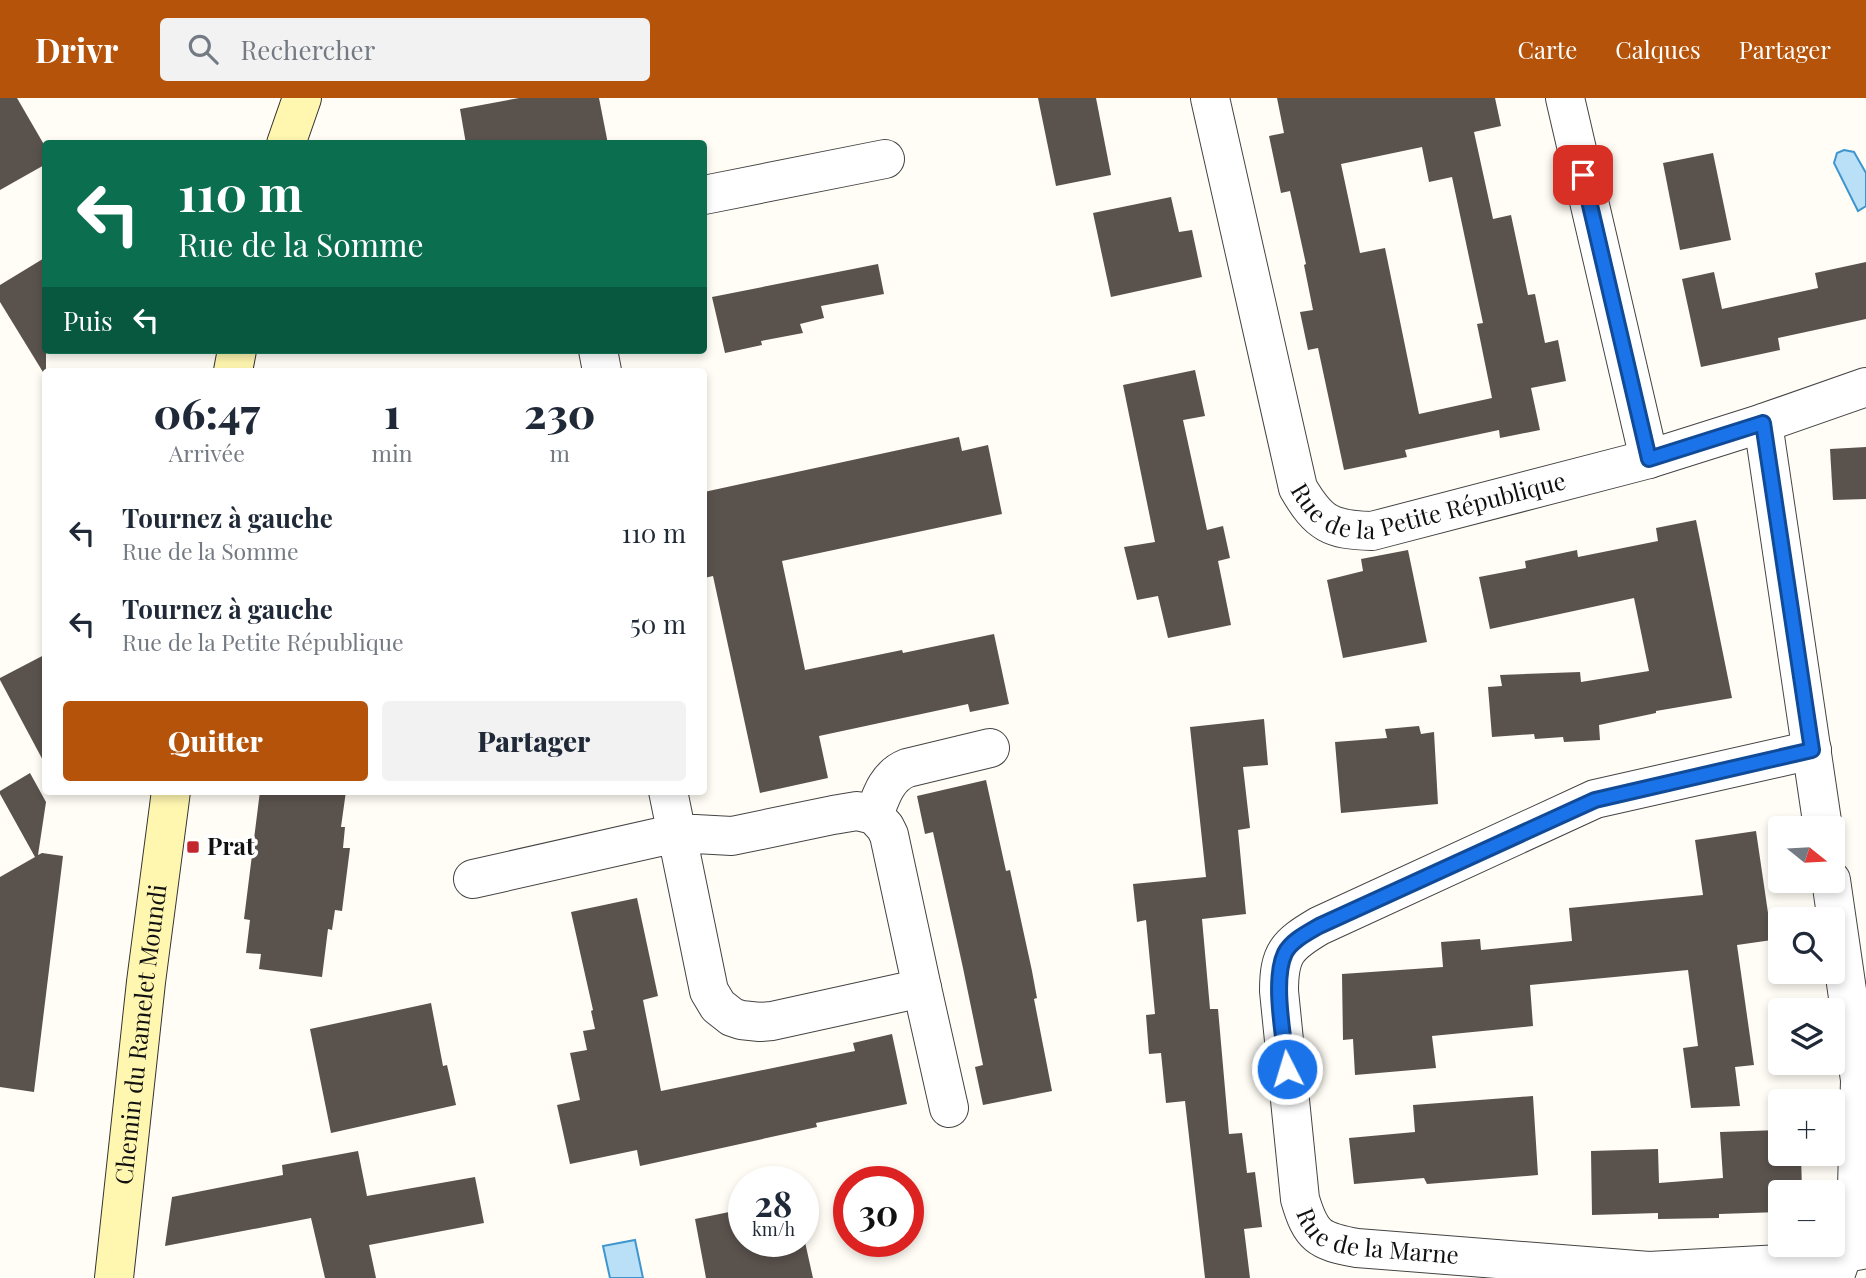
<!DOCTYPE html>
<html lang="fr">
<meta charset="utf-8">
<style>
:root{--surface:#fff;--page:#f2f2f3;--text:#1f2937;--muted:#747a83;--accent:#b45309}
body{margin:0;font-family:"Playfair Display",serif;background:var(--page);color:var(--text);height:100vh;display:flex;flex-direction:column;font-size:26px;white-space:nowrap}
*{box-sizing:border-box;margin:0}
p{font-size:23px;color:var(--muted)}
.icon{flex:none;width:38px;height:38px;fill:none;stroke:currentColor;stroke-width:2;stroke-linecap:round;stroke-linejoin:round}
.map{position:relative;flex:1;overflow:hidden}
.details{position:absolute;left:42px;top:270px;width:665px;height:427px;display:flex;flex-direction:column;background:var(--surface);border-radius:7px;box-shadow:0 4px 10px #0003}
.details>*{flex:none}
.guide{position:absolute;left:42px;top:42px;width:665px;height:214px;border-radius:7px;box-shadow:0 4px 10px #0003;background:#0b6e4f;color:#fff;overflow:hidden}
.needle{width:46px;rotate:108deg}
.buttons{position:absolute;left:1768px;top:718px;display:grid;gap:14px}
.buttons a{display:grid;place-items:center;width:77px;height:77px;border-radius:7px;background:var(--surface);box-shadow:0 4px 10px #0003;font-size:35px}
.speed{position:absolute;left:728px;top:1068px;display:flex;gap:14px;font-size:35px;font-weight:700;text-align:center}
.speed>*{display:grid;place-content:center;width:91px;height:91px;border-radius:50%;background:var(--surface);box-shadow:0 4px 10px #0003;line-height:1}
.speed small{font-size:18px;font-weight:400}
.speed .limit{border:10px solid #d22;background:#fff;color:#111}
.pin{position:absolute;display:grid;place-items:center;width:60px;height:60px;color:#fff;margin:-30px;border-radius:14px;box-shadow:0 4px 10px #0006}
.me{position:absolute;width:77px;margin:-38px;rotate:355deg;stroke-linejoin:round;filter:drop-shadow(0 0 5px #0008)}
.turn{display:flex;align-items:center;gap:24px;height:147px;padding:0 21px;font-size:32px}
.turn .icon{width:91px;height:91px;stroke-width:2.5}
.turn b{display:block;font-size:49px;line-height:60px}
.then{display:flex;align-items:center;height:66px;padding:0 21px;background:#0003;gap:14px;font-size:26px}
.eta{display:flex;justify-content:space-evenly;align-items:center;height:119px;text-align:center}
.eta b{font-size:42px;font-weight:800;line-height:49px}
.primary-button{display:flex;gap:14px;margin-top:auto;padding:14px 21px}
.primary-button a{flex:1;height:80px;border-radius:7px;background:var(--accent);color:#fff;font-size:28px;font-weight:800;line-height:80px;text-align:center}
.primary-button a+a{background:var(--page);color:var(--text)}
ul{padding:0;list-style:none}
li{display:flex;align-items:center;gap:21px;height:91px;padding:0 21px}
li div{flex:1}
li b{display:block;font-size:26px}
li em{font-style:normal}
header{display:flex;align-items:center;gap:42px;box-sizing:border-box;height:98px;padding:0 35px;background:var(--accent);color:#fff}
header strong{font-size:33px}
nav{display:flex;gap:38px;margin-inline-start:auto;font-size:24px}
.search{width:490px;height:63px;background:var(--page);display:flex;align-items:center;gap:18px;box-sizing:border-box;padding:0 24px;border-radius:7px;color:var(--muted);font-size:26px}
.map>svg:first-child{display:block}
.water{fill:#b9e0f7;stroke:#3f96cf;stroke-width:2}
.building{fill:#5a524d;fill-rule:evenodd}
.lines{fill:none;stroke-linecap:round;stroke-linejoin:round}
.minor-casing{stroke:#444;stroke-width:40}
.secondary-casing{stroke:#333;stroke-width:40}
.minor{stroke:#fff;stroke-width:38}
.secondary{stroke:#fff6b0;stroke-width:38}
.route-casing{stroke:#114b97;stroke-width:18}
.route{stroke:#1a73e8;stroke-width:12}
.poi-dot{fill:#c4262e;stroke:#fff;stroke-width:2.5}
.labels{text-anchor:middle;stroke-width:7;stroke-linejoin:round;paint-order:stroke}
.street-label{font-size:24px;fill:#111;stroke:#fff}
.poi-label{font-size:24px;font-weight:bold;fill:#111;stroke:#fff;text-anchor:start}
</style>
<header>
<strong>Drivr</strong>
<div class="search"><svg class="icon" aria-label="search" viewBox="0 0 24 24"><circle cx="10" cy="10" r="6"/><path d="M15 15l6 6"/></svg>Rechercher</div>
<nav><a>Carte</a><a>Calques</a><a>Partager</a></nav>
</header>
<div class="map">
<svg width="1866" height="1180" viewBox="0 0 1866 1180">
<rect width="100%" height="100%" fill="#fffdf5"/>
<!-- water -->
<g class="water">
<polygon points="1844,52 1854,54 1866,75 1866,108 1858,113 1834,65 1837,55"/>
<polygon points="635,1142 643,1180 610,1180 603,1148"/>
</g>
<!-- building -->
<g class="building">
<polygon points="0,0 17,0 46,50 46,66 0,92"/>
<polygon points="519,0 599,0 608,46 466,46 460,11"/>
<polygon points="1038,0 1096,0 1111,77 1056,88"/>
<path d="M1277 0H1495L1501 28 1474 34 1493 121 1511 117 1528 197 1535 196 1545 245 1558 242 1566 283 1531 290 1540 332 1500 340 1499 332 1405 352 1407 359 1344 372 1318 250 1308 252 1300 214 1313 212 1304 167 1306 166 1290 93 1281 95 1269 38 1284 35ZM1422 49 1429 84 1452 79 1483 225 1477 226 1492 300 1419 316 1385 150 1360 155 1341 66Z"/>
<polygon points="1713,55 1731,142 1680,152 1663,65"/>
<polygon points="1171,99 1179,134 1192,132 1202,179 1111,199 1093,115"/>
<polygon points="46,159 46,279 0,204 0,187"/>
<polygon points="1866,164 1866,221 1778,240 1780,252 1701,269 1682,181 1714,174 1722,211 1818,190 1815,175"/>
<polygon points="878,166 884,196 821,208 824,220 800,226 803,235 761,243 762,247 725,255 712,199"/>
<polygon points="1195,272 1205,318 1183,322 1207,432 1223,428 1230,460 1218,463 1231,527 1168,540 1158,498 1137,502 1124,449 1155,444 1123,287"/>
<polygon points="959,339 962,353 988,347 1002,416 782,463 805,572 902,552 903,555 994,536 1009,606 970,614 968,606 819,638 828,680 760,695 713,478 704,480 704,394"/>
<polygon points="1866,349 1866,401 1833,402 1830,351"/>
<polygon points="1696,422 1732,600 1656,613 1656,615 1599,627 1600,642 1564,644 1563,639 1535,641 1534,636 1492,639 1488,589 1502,588 1500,577 1580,574 1581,584 1649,573 1634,500 1490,531 1479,479 1526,470 1525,463 1577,452 1578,459 1658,443 1656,430"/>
<polygon points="1408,452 1427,544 1343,560 1327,482 1363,473 1361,461"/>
<polygon points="46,556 46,668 0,582 0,580"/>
<polygon points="1264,621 1268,667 1243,669 1250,730 1238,732 1246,816 1202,821 1210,911 1218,911 1229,1036 1242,1035 1247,1075 1255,1074 1262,1129 1244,1131 1250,1180 1205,1180 1185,1003 1166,1005 1161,955 1149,956 1146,917 1155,916 1146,822 1137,824 1133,786 1206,779 1190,629"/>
<polygon points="1419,628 1421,636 1434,634 1438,706 1341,715 1335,644 1387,640 1385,631"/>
<polygon points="30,675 46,704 38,757 42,755 63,758 34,994 0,989 0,779 35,759 0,696 0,693"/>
<polygon points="986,682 1006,773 1010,772 1032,873 1037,900 1034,901 1052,993 983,1007 975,969 983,967 963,870 933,734 925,736 917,698"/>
<polygon points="260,693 346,693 341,729 345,729 343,750 350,750 342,813 335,812 332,832 328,831 322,879 259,871 261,856 246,855 250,822 244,821"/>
<polygon points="1756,733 1772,842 1737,847 1754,967 1735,969 1740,1008 1691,1010 1683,950 1698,948 1688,872 1530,887 1533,928 1432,938 1436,970 1355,977 1353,941 1343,942 1342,876 1443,869 1441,844 1480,841 1481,852 1572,843 1569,810 1703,797 1695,742"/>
<polygon points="637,800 658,898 643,902 661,993 855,953 853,945 892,936 907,1006 816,1025 817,1029 640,1068 637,1052 570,1066 557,1007 580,1002 570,955 587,952 583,933 595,931 591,913 593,912 571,814"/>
<polygon points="431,905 443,968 447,967 456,1007 331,1035 310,931"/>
<polygon points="1533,998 1538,1077 1427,1086 1424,1080 1354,1086 1349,1040 1415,1034 1413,1007"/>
<polygon points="1780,1032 1780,1055 1801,1055 1802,1094 1780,1094 1780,1114 1719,1116 1719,1120 1658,1121 1658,1115 1592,1117 1591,1053 1658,1051 1659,1085 1723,1080 1720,1034"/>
<polygon points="358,1053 367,1098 475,1079 484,1125 369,1147 376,1180 325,1180 311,1120 165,1148 172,1099 283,1077 282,1067"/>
<polygon points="744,1111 744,1143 803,1143 803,1135 813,1180 706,1180 695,1121"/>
</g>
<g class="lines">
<!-- minor casing -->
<g class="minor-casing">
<g id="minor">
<path id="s1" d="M1210 0 1298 390C1319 426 1331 432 1372 433L1649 361 1763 325 1866 289"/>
<polyline points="1565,0 1649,361"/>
<polyline points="704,97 885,61"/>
<polyline points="598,252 602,273"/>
<polyline points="1763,325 1823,730"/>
<path id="s2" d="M1812 652 1595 701 1319 828C1287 847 1279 855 1279 893L1300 1101C1311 1138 1318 1143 1357 1150L1649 1173 1797 1165 1866 1151"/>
<path d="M874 717C881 698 887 678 907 670L990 650"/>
<polyline points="473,781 677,735 732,738 833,717 857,713 874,717 885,729 889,737 922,890 772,923 760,924 741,922 732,919 718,908 709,893 668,693"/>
<polyline points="1831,782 1860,982 1857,1089 1843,1155 1835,1178"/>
<polyline points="922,890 949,1010"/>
</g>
</g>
<!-- secondary casing -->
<g class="secondary-casing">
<g id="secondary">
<polyline points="286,46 302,0"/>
<polyline points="233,273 237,252"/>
<path id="s3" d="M114 1180 146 884 171 693"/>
</g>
</g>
<!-- minor -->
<use href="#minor" class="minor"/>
<!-- secondary -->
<use href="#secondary" class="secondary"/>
</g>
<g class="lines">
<!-- route casing -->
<g class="route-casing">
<path id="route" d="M1287 971C1284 940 1272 882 1285 855 1291 843 1307 835 1319 828L1595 702 1812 652 1763 325 1649 361 1583 77"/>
</g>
<!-- route -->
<use href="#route" class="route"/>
</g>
<!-- markers -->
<rect class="poi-dot" x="186" y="742" width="14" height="14" rx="3.5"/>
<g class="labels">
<!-- street labels -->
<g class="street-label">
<text dy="8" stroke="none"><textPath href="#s1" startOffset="544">Rue de la Petite République</textPath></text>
<text dy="8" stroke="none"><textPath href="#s3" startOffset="245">Chemin du Ramelet Moundi</textPath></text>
<text dy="8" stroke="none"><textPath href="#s2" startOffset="915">Rue de la Marne</textPath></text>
</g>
<!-- poi labels -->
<g class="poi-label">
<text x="207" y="757">Prat</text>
</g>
</g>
</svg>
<div class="buttons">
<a><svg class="needle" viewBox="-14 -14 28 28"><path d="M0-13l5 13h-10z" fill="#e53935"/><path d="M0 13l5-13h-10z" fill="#747a83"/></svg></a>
<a><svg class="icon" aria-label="search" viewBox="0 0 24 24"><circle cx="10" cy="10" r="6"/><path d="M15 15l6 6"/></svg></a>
<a><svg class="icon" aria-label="layers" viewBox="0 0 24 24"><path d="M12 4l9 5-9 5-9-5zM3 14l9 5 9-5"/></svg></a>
<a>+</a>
<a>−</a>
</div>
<div class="speed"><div>28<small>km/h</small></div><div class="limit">30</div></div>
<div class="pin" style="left:1583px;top:77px;background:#d93025"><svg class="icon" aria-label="arrive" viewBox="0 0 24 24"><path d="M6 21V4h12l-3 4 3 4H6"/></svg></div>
<svg class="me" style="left:1287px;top:971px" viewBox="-20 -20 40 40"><circle r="17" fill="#1a73e8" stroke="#fff" stroke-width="3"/><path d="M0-11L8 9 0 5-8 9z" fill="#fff"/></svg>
<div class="guide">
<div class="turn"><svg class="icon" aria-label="left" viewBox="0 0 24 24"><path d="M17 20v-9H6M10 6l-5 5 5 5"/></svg><div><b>110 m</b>Rue de la Somme</div></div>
<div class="then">Puis<svg class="icon" aria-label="left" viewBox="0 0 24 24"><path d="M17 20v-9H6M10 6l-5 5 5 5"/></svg></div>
</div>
<section class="details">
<div class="eta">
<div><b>06:47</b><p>Arrivée</p></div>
<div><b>1</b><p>min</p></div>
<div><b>230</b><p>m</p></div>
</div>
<ul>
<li><svg class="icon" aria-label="left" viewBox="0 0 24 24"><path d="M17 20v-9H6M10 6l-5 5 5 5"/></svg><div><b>Tournez à gauche</b><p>Rue de la Somme</p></div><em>110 m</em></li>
<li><svg class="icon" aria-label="left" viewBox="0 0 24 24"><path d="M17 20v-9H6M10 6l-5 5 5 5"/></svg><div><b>Tournez à gauche</b><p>Rue de la Petite République</p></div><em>50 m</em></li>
</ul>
<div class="primary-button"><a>Quitter</a><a>Partager</a></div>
</section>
</div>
